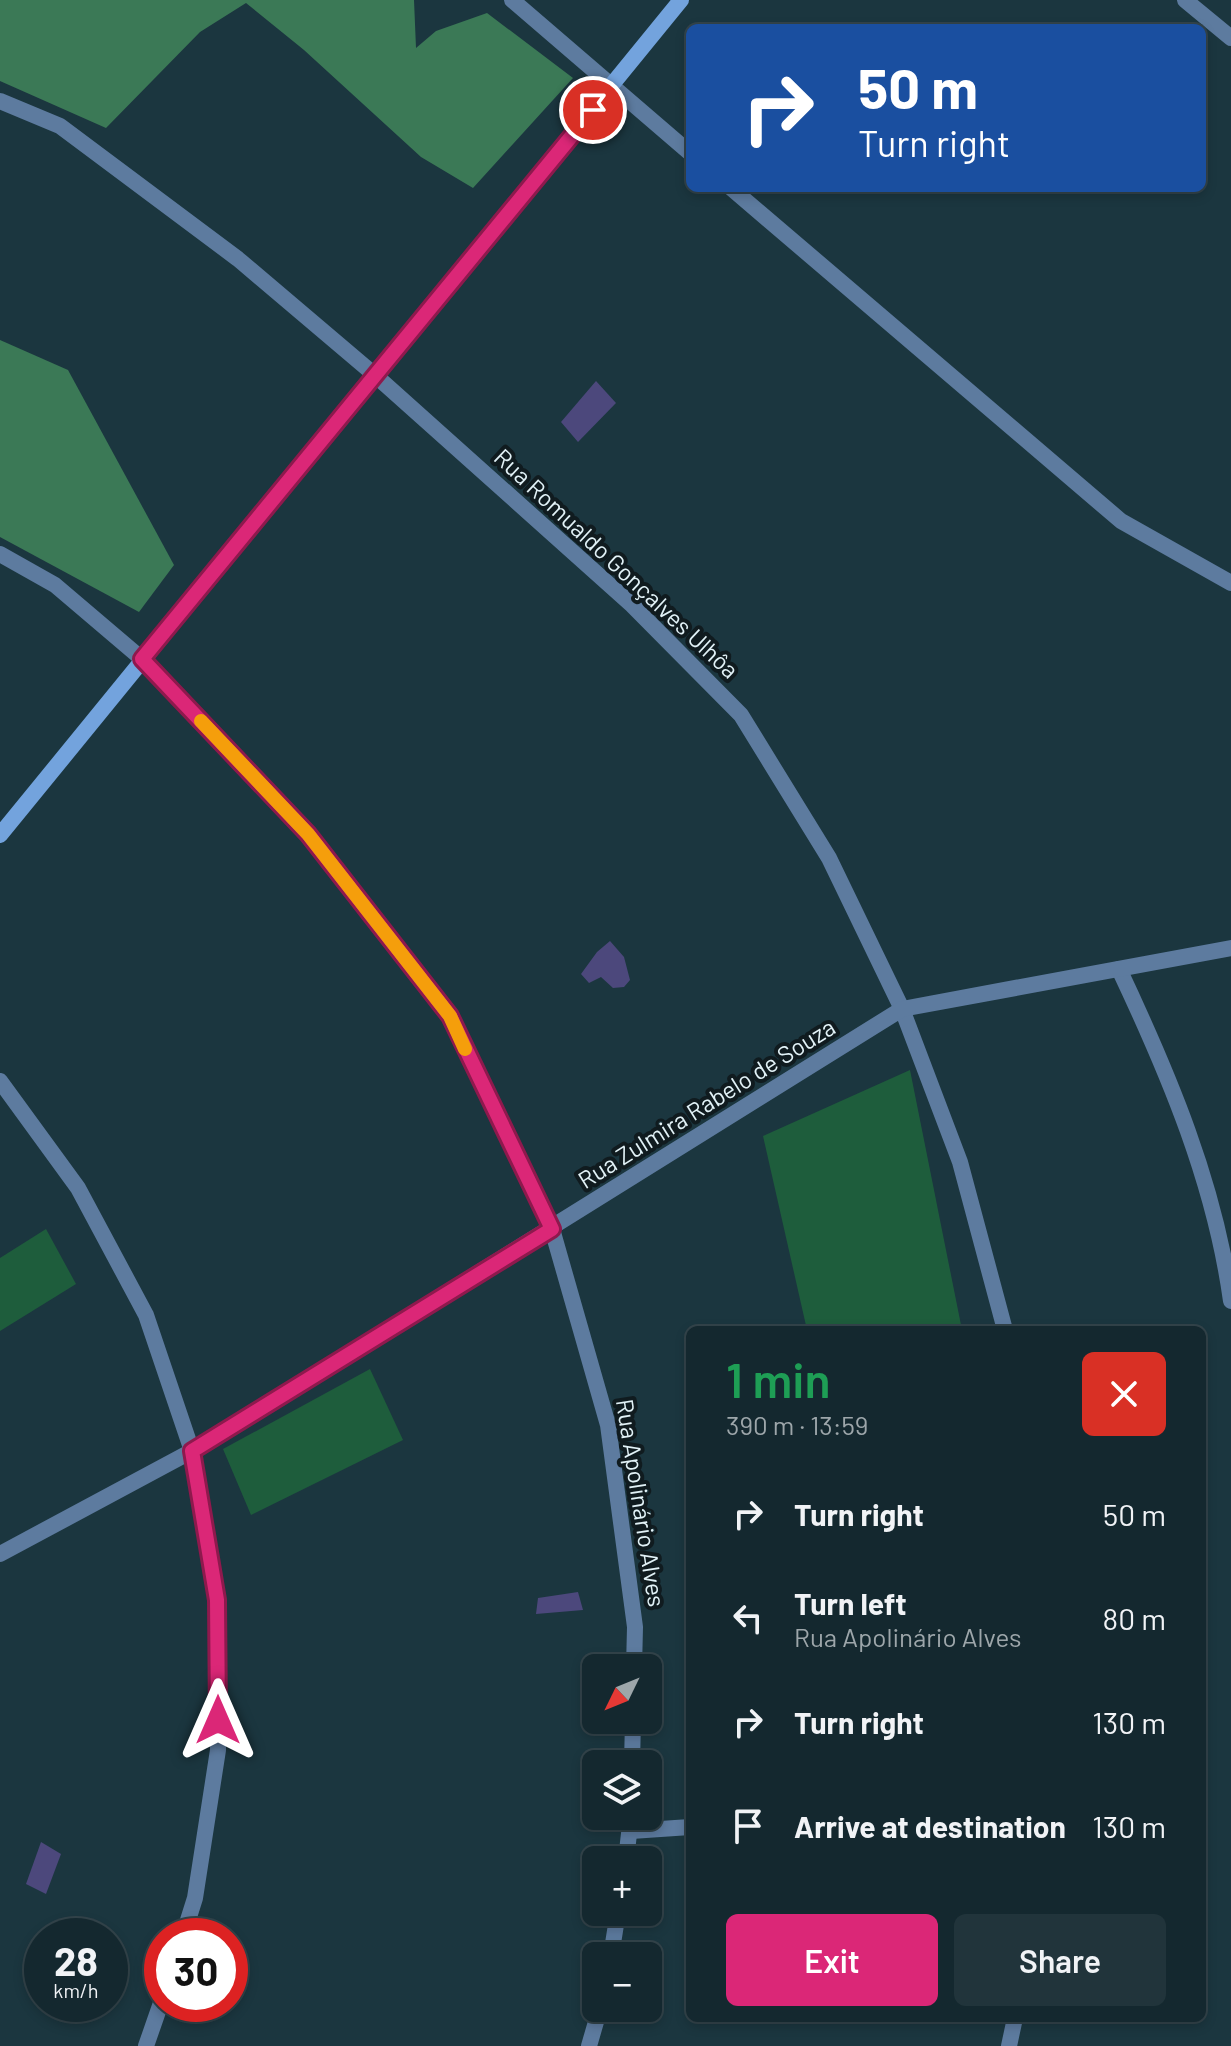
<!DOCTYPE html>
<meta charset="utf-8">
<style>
:root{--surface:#14282f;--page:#21343b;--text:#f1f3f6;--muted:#9da6aa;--line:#33444b;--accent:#db2777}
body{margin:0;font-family:Barlow,sans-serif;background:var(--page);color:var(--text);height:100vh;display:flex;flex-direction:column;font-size:30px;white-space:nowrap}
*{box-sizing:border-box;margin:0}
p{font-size:26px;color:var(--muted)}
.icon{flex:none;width:44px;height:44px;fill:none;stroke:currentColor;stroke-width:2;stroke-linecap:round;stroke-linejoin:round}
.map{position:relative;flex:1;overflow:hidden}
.panel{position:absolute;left:686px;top:1326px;width:520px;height:696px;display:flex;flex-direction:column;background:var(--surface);border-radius:12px;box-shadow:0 4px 12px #0003,0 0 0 2px var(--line)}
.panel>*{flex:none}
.banner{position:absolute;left:686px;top:24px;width:520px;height:168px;border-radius:12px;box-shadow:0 4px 12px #0003,0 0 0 2px var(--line);background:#1a4fa0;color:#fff;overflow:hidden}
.needle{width:52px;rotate:227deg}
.buttons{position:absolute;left:582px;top:1654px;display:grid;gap:16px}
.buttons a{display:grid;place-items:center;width:80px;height:80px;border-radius:12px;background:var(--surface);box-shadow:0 4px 12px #0003,0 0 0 2px var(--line);font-size:40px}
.speed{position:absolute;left:24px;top:1918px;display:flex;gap:16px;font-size:40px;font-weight:700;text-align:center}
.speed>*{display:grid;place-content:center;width:104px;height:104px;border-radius:50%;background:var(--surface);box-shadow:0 4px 12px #0003,0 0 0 2px var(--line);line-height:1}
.speed small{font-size:20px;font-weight:400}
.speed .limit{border:12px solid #d22;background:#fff;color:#111}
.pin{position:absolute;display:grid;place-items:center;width:68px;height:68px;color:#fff;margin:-34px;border:4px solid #fff;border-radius:50%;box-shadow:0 2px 8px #0007}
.me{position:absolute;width:88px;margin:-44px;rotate:0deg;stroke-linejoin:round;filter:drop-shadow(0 0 6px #0008)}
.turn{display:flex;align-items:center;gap:28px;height:168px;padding:0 40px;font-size:36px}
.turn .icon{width:104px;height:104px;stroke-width:2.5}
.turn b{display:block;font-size:56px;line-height:68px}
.round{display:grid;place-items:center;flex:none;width:84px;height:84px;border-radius:12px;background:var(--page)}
.head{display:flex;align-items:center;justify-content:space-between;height:136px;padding:0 40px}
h1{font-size:48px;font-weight:600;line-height:60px;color:#1e9e55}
.action{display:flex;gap:16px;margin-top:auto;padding:16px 40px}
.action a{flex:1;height:92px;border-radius:12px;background:var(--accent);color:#fff;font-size:32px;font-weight:600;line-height:92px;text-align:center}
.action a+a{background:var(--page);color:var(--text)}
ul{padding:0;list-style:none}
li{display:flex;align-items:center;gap:24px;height:104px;padding:0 40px}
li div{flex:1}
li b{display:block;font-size:30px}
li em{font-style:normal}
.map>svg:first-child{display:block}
.green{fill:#1e5d3c}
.forest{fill:#3b7956}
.water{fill:#4c487c}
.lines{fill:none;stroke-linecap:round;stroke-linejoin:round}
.street{stroke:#5d7b9f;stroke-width:16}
.secondary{stroke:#73a3dd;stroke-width:16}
.route-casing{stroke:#8e194d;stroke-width:20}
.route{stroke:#db2777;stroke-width:14}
.slow{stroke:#f59e0b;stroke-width:14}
.labels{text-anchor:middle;stroke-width:8;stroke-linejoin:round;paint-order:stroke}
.street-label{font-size:24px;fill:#e2f2f7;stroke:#101b1f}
</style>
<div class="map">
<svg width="1231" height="2046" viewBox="0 0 1231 2046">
<rect width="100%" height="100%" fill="#1b363f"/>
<!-- green -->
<g class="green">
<polygon points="910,1070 962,1330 807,1330 763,1136"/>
<polygon points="46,1229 76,1284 0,1331 0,1258"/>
<polygon points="370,1369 403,1440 251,1515 223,1449"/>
</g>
<!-- forest -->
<g class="forest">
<polygon points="0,0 414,0 416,48 436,31 487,13 573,78 473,188 421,157 304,50 246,3 200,32 106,128 0,81"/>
<polygon points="0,340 68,370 174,565 139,612 0,537"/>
</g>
<!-- water -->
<g class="water">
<polygon points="596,381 616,403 578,442 561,422"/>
<polygon points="610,941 624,957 630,980 624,987 613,988 601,977 589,983 581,974 597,952"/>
<polygon points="578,1592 583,1610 536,1614 538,1598"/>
<polygon points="41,1842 61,1854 46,1894 26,1884"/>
</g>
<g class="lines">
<!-- street -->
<g class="street">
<polyline points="512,0 690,153"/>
<polyline points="1185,0 1231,38"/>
<polyline points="0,101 60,126 238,259 376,376 632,605 741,715 829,858 902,1009 960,1162 1005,1330"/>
<polyline points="731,188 1121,521 1231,583"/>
<polyline points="0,554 55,585 142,659 308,834 450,1016 552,1229 608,1425 635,1627 634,1668"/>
<path d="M1119 969C1169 1075 1215 1184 1231 1301"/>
<polyline points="0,1081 78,1188 146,1315 192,1451 217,1600 218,1750 195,1898 183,1936"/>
<polyline points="0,1554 192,1451 902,1009 1231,948"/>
<polyline points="632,1764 633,1720"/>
<polyline points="631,1831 690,1827"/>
<polyline points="626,1860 631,1816"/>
<polyline points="611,1956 618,1912"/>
<polyline points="146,2046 162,2000"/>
<polyline points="589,2046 600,2008"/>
<polyline points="1009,2046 1015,2018"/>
</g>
<!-- secondary -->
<polyline class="secondary" points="0,835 681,0"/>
</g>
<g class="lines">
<!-- route casing -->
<g class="route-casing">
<polyline id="route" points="218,1720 217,1600 192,1451 552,1229 450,1016 308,834 142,659 593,110"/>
</g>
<!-- route -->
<use href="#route" class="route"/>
<!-- slow -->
<polyline class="slow" points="201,721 308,834 450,1016 465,1049"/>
</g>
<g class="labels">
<!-- street labels -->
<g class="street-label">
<text transform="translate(616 564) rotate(43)" y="8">Rua Romualdo Gonçalves Ulhôa</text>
<text transform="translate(707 1104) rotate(-32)" y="8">Rua Zulmira Rabelo de Souza</text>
<text transform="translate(640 1503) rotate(81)" y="8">Rua Apolinário Alves</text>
</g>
</g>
</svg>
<div class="buttons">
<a><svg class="needle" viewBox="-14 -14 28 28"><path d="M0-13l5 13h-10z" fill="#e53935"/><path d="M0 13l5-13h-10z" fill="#9da6aa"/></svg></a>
<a><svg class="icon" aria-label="layers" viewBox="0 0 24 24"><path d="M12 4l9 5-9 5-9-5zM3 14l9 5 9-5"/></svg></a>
<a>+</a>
<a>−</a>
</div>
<div class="speed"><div>28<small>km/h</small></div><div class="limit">30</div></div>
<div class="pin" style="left:593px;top:110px;background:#d93025"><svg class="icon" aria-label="arrive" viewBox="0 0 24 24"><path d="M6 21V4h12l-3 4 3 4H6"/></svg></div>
<svg class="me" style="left:218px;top:1720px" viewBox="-20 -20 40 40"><path d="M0-17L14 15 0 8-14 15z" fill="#db2777" stroke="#fff" stroke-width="4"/></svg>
<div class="banner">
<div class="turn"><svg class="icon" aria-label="right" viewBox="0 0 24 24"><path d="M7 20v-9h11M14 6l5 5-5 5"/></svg><div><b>50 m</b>Turn right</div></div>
</div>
<section class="panel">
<div class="head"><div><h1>1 min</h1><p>390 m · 13:59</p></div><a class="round" style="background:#d93025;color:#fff"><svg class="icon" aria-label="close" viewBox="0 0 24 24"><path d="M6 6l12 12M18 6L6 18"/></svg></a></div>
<ul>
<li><svg class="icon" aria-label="right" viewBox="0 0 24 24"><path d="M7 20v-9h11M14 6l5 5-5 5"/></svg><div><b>Turn right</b></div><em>50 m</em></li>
<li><svg class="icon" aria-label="left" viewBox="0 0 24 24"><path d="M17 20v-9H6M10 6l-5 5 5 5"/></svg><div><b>Turn left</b><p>Rua Apolinário Alves</p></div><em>80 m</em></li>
<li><svg class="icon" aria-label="right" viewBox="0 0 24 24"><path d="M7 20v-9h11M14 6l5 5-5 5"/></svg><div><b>Turn right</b></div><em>130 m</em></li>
<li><svg class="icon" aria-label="arrive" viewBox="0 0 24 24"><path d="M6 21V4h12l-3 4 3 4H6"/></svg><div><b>Arrive at destination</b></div><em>130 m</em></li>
</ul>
<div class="action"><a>Exit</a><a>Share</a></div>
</section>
</div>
